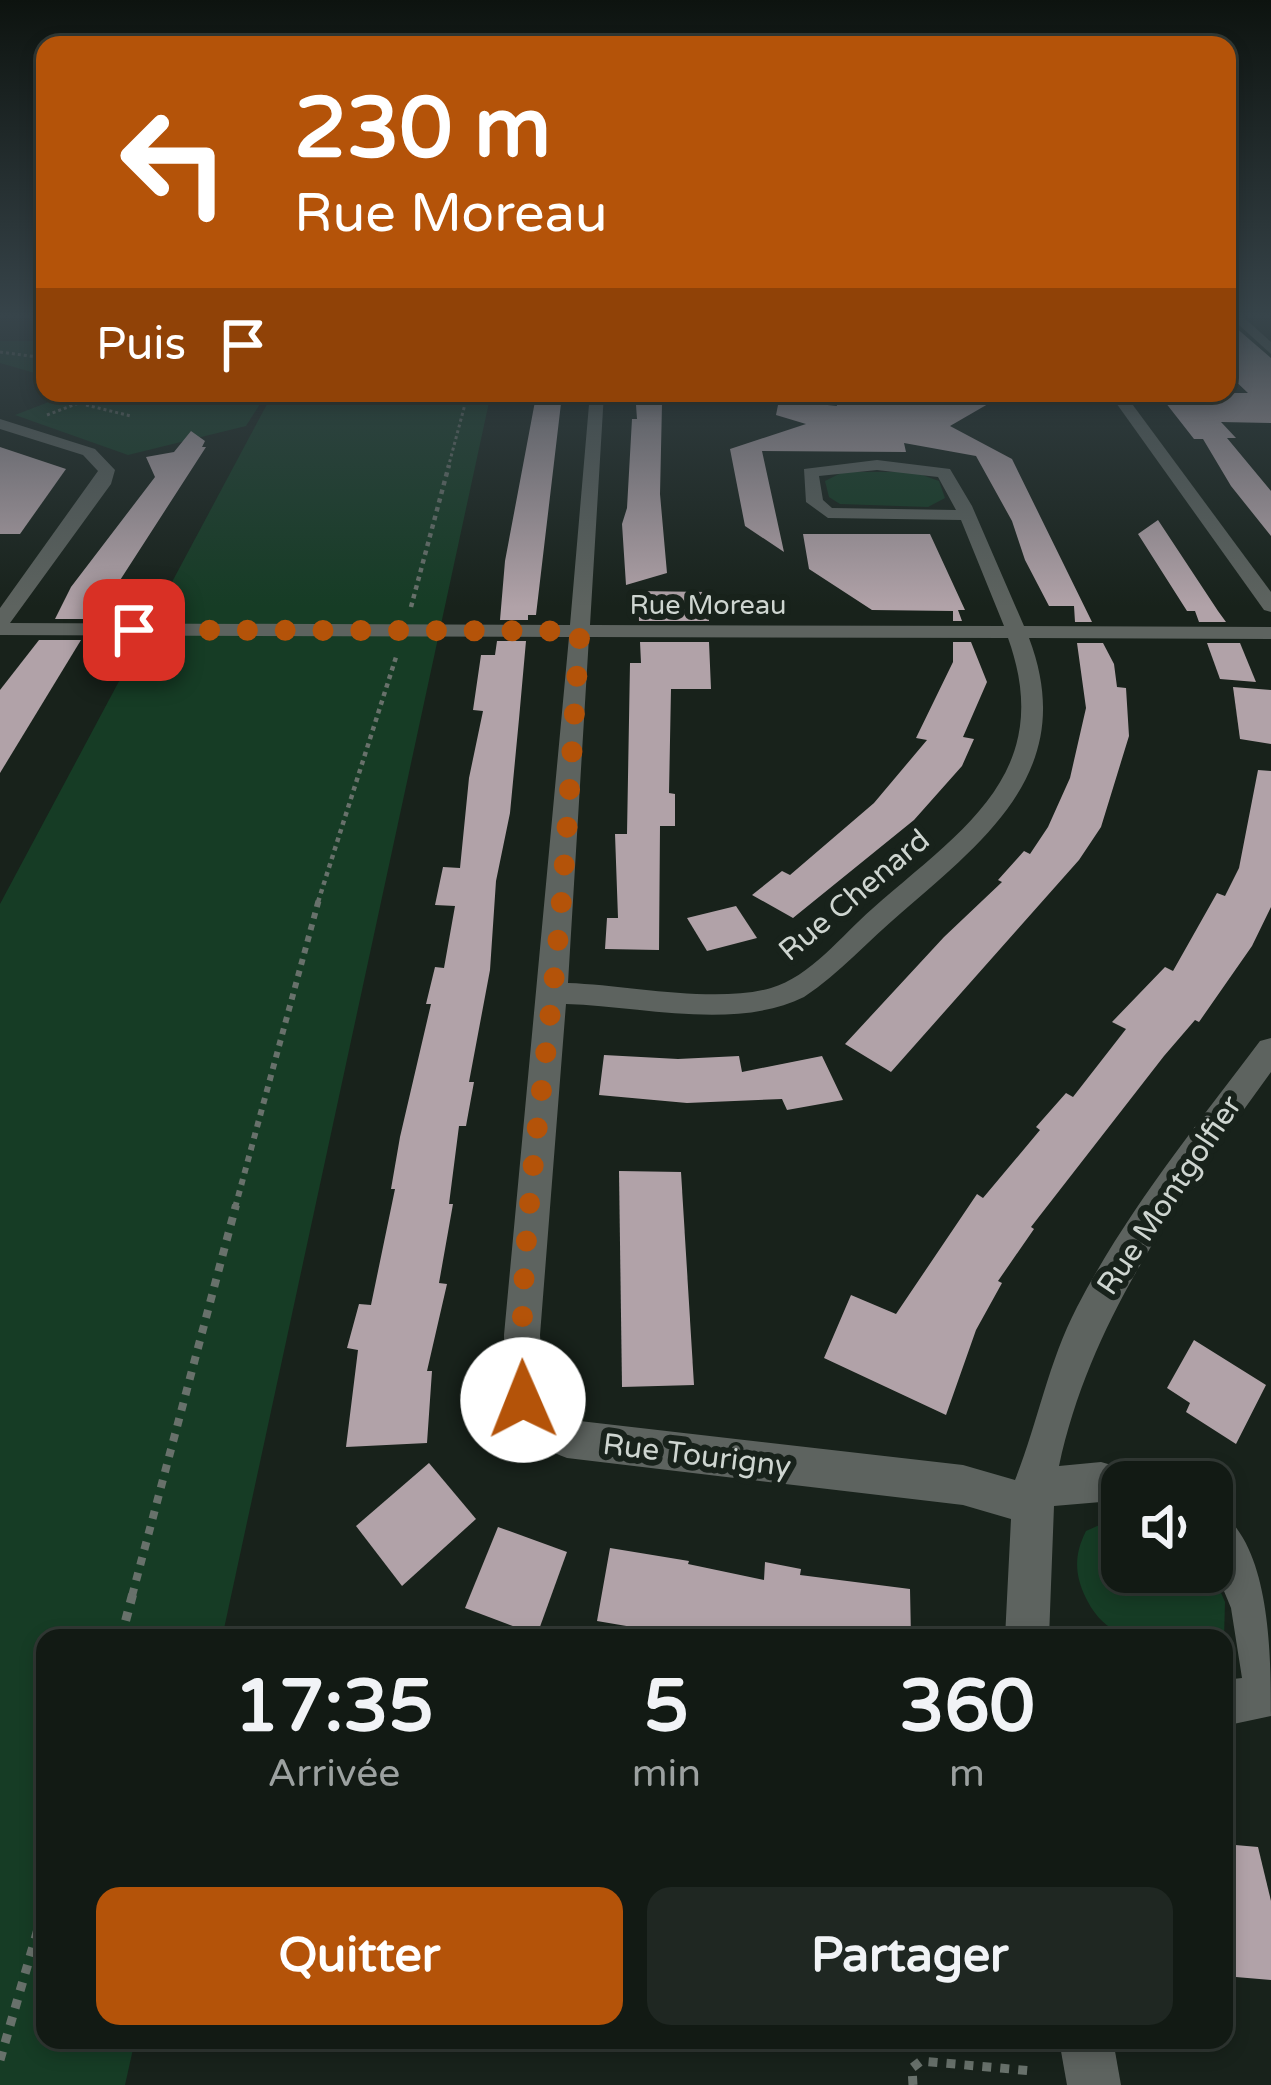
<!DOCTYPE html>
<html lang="fr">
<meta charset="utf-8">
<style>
:root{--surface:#121a14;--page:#1f2722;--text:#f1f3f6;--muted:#9ca1a0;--line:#313834;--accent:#b45309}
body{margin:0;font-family:"Varela Round",sans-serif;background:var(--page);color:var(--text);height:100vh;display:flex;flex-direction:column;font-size:45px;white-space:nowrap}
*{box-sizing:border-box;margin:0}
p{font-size:39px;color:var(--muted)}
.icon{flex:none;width:66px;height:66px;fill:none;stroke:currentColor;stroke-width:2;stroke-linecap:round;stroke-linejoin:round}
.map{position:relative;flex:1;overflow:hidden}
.sheet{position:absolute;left:36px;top:1629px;width:1197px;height:420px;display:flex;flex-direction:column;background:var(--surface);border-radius:24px;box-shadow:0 6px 18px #0003,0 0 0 3px var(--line)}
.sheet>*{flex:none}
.top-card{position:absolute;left:36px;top:36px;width:1200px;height:366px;border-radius:24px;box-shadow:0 6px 18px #0003,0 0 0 3px var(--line);background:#b45309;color:#fff;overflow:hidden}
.fabs{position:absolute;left:1101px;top:1461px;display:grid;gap:24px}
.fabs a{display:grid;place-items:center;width:132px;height:132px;border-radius:24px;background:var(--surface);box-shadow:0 6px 18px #0003,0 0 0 3px var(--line);font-size:60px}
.pin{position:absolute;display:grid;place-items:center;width:102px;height:102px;color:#fff;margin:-51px;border-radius:24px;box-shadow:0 6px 18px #0006}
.me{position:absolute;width:132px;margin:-66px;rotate:359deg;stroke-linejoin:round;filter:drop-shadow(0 0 9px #0008)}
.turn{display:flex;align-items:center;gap:42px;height:252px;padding:0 60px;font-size:54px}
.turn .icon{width:156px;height:156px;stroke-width:2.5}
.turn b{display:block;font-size:84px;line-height:102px}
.then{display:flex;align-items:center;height:114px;padding:0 60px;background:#0003;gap:24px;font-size:45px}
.eta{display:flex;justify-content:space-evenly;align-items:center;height:204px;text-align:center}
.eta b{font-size:72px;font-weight:800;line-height:84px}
.action{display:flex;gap:24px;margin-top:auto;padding:24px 60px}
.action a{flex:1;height:138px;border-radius:24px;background:var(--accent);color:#fff;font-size:48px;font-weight:800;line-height:138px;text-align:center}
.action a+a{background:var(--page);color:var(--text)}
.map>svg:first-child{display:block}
.green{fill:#163c25}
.building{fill:#b1a2a8}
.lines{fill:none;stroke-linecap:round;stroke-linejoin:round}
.path-far4{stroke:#68716b;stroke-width:3;stroke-dasharray:3 3;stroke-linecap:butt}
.path-far3{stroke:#68716b;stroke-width:4.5;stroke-dasharray:4.5 4.5;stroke-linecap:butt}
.path-far2{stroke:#68716b;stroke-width:6;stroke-dasharray:6 6;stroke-linecap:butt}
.path-far1{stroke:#68716b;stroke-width:8;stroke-dasharray:8 8;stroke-linecap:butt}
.path{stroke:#68716b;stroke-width:9;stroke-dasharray:9 9;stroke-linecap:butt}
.minor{fill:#5d635f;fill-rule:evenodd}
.route{stroke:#b45309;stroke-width:21;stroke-dasharray:0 37.8}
.labels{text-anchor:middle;stroke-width:12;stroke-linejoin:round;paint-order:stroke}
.far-street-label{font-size:27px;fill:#ced5d0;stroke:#18221b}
.street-label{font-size:30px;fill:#ced5d0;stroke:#18221b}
</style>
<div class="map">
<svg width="1271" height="2085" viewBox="0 0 1271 2085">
<rect width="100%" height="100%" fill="#18221b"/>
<!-- green -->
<g class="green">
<polygon points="0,341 45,341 45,376 0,363"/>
<polygon points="72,393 267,393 246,426 128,455 15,415"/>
<polygon points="273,393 491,393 222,1638 45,1638 45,2040 135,2040 125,2085 0,2085 0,904"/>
<polygon points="843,472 914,472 939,481 945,498 928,507 840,504 829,497 825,481"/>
<path d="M1122 1515V1572H1212L1225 1602 1224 1639C1170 1630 1114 1661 1084 1594 1074 1571 1075 1553 1086 1531Z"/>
</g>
<!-- building -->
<g class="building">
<polygon points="1227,320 1271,358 1271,423 1221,422 1236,438 1227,438 1271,491 1271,536 1231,486 1203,439 1194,439 1158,393 1248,393 1227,373"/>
<polygon points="562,395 536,615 528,615 528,620 500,620 505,561 536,396"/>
<polygon points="779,400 837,406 836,402 988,404 950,426 1012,459 1092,622 1075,622 1074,606 1049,606 1025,560 1012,521 976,456 904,443 906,452 762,451 784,552 745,526 730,449 806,424 776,415"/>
<polygon points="662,404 660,494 667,573 626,585 622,524 627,508 632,419 637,419 636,405"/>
<polygon points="191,431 205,441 202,447 206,447 95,619 55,619 71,587 155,477 146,457 174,452"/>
<polygon points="0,447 66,469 20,534 0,534"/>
<polygon points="1158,520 1218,611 1226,622 1199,622 1195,611 1187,611 1138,534"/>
<polygon points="803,534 930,534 965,610 958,610 962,621 953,621 953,611 872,610 809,569"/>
<polygon points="638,591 707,592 709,621 639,621"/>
<polygon points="39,640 81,640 0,773 0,690"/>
<polygon points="497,641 526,641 519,719 510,813 496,881 490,970 469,1082 474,1082 466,1126 459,1126 449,1204 453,1204 439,1283 447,1284 427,1371 432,1371 427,1443 346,1447 358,1350 347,1348 359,1304 371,1305 395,1189 391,1189 400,1137 431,1004 426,1004 435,967 444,968 455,906 435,905 443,867 460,868 469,778 483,711 473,710 481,655 495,655"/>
<polygon points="640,642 709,642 711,689 671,689 669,793 675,794 675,826 660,826 659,950 605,949 607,918 618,918 615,834 627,834 630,663 641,663"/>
<polygon points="953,642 971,642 987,682 963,737 974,739 962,766 914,820 793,918 752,895 782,871 790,875 874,803 927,740 916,738 953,662"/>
<polygon points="1077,643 1103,643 1114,664 1117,687 1126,688 1129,736 1101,827 1079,860 891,1072 845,1044 944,937 1002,882 998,880 1024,851 1030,854 1048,827 1070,778 1086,708"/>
<polygon points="1207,643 1240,643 1256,682 1220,679"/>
<polygon points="1233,687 1271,690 1271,744 1240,739"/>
<polygon points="1258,770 1271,771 1271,907 1252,946 1199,1022 1195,1020 1164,1056 1031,1227 1034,1229 998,1281 1002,1283 976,1330 946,1415 824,1358 851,1295 896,1314 977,1194 983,1198 1040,1130 1036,1127 1066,1093 1073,1097 1126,1029 1112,1022 1165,967 1173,971 1217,893 1225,896 1239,868"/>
<polygon points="736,906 757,938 707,951 687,918"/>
<polygon points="604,1055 678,1059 739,1056 742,1072 822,1056 843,1100 787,1110 782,1099 687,1103 599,1095"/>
<polygon points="619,1171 681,1172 694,1385 622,1387"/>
<polygon points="1194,1340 1266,1385 1236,1444 1186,1412 1190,1403 1167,1388"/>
<polygon points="429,1463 476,1519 402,1586 356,1526"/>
<polygon points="498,1527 567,1552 537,1635 465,1608"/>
<polygon points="610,1548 689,1561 688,1564 764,1580 765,1562 801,1569 800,1575 910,1589 911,1638 697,1638 597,1621"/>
<polygon points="1224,1844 1258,1847 1271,1901 1271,1980 1224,1976"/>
</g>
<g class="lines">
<!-- path-far4 -->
<g class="path-far4">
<polyline points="0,352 45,358"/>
<polyline points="86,405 131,416"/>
<polyline points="47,415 105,393"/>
<polyline points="448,468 468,393"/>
</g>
<!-- path-far3 -->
<g class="path-far3">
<polyline points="411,607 449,465"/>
<polyline points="318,902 397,654"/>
</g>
<!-- path-far2 -->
<polyline class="path-far2" points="235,1208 319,899"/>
<!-- path-far1 -->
<polyline class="path-far1" points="132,1596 236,1205"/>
<!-- path -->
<g class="path">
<polyline points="121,1638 133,1593"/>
<polyline points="0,2060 45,1905"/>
<polyline points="913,2085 912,2068 921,2061 1033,2071"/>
</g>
<!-- minor -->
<g class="minor">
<polygon points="1228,315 1241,315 1271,342 1271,354"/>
<path d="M590 393H604L590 625 1004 626 961 520 828 518 806 502 804 469 877 460 950 469 972 506 1024 626 1271 627V639L1029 638C1078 767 990 836 901 913 868 941 840 973 804 997 734 1031 641 1006 566 1004L540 1335 545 1402 571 1420 963 1465 1015 1480C1038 1422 1048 1363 1077 1307 1127 1211 1196 1126 1260 1041L1271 1038V1072C1183 1194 1091 1316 1059 1466L1101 1462 1136 1472 1140 1482H1122V1506L1101 1502 1054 1506 1049 1638H1005L1011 1519 963 1505 567 1458C497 1430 506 1402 504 1335L569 637 0 635V608L98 471 83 455 0 429V419L95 449 115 470 111 484 10 623 570 625ZM877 470 938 477 956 510 832 508 823 500 819 476ZM589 637 1008 638C1057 774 961 830 872 909 842 935 810 977 771 988 714 1004 628 985 568 983Z"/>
<polygon points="1109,393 1124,393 1271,592 1271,612 1264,610"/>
<path d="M1212 1507C1271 1537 1271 1655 1271 1716L1224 1726V1680L1242 1678 1231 1608 1212 1562Z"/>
<polygon points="1059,2040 1113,2040 1121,2085 1067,2085"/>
</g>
</g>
<!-- sky -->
<linearGradient id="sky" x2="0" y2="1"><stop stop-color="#0d130f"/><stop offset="0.52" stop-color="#37444a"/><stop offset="1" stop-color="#37444a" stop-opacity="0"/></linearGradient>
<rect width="1271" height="607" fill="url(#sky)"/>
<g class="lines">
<!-- route -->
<path class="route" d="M134 630 580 631C571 753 566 876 552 997 538 1128 517 1268 523 1400"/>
</g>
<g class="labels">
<!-- far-street labels -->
<g class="far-street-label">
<text x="708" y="614">Rue Moreau</text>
</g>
<!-- street labels -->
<g class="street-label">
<text transform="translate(854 895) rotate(-40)" y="10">Rue Chenard</text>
<text transform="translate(1169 1195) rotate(-56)" y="10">Rue Montgolfier</text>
<text transform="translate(697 1455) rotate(7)" y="10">Rue Tourigny</text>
</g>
</g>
</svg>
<div class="fabs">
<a><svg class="icon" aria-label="sound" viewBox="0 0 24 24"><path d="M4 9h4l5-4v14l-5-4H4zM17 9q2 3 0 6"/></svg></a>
</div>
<div class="pin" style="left:134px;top:630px;background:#d93025"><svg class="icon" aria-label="arrive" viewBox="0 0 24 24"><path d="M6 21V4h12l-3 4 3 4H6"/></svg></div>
<svg class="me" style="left:523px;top:1400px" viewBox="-20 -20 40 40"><circle r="19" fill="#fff"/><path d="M0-13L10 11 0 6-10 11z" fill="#b45309"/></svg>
<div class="top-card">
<div class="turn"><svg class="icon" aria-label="left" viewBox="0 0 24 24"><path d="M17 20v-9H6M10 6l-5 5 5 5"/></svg><div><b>230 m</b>Rue Moreau</div></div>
<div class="then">Puis<svg class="icon" aria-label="arrive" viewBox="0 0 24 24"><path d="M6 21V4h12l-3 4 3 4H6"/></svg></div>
</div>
<section class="sheet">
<div class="eta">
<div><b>17:35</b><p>Arrivée</p></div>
<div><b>5</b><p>min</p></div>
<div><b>360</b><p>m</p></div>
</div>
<div class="action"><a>Quitter</a><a>Partager</a></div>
</section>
</div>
